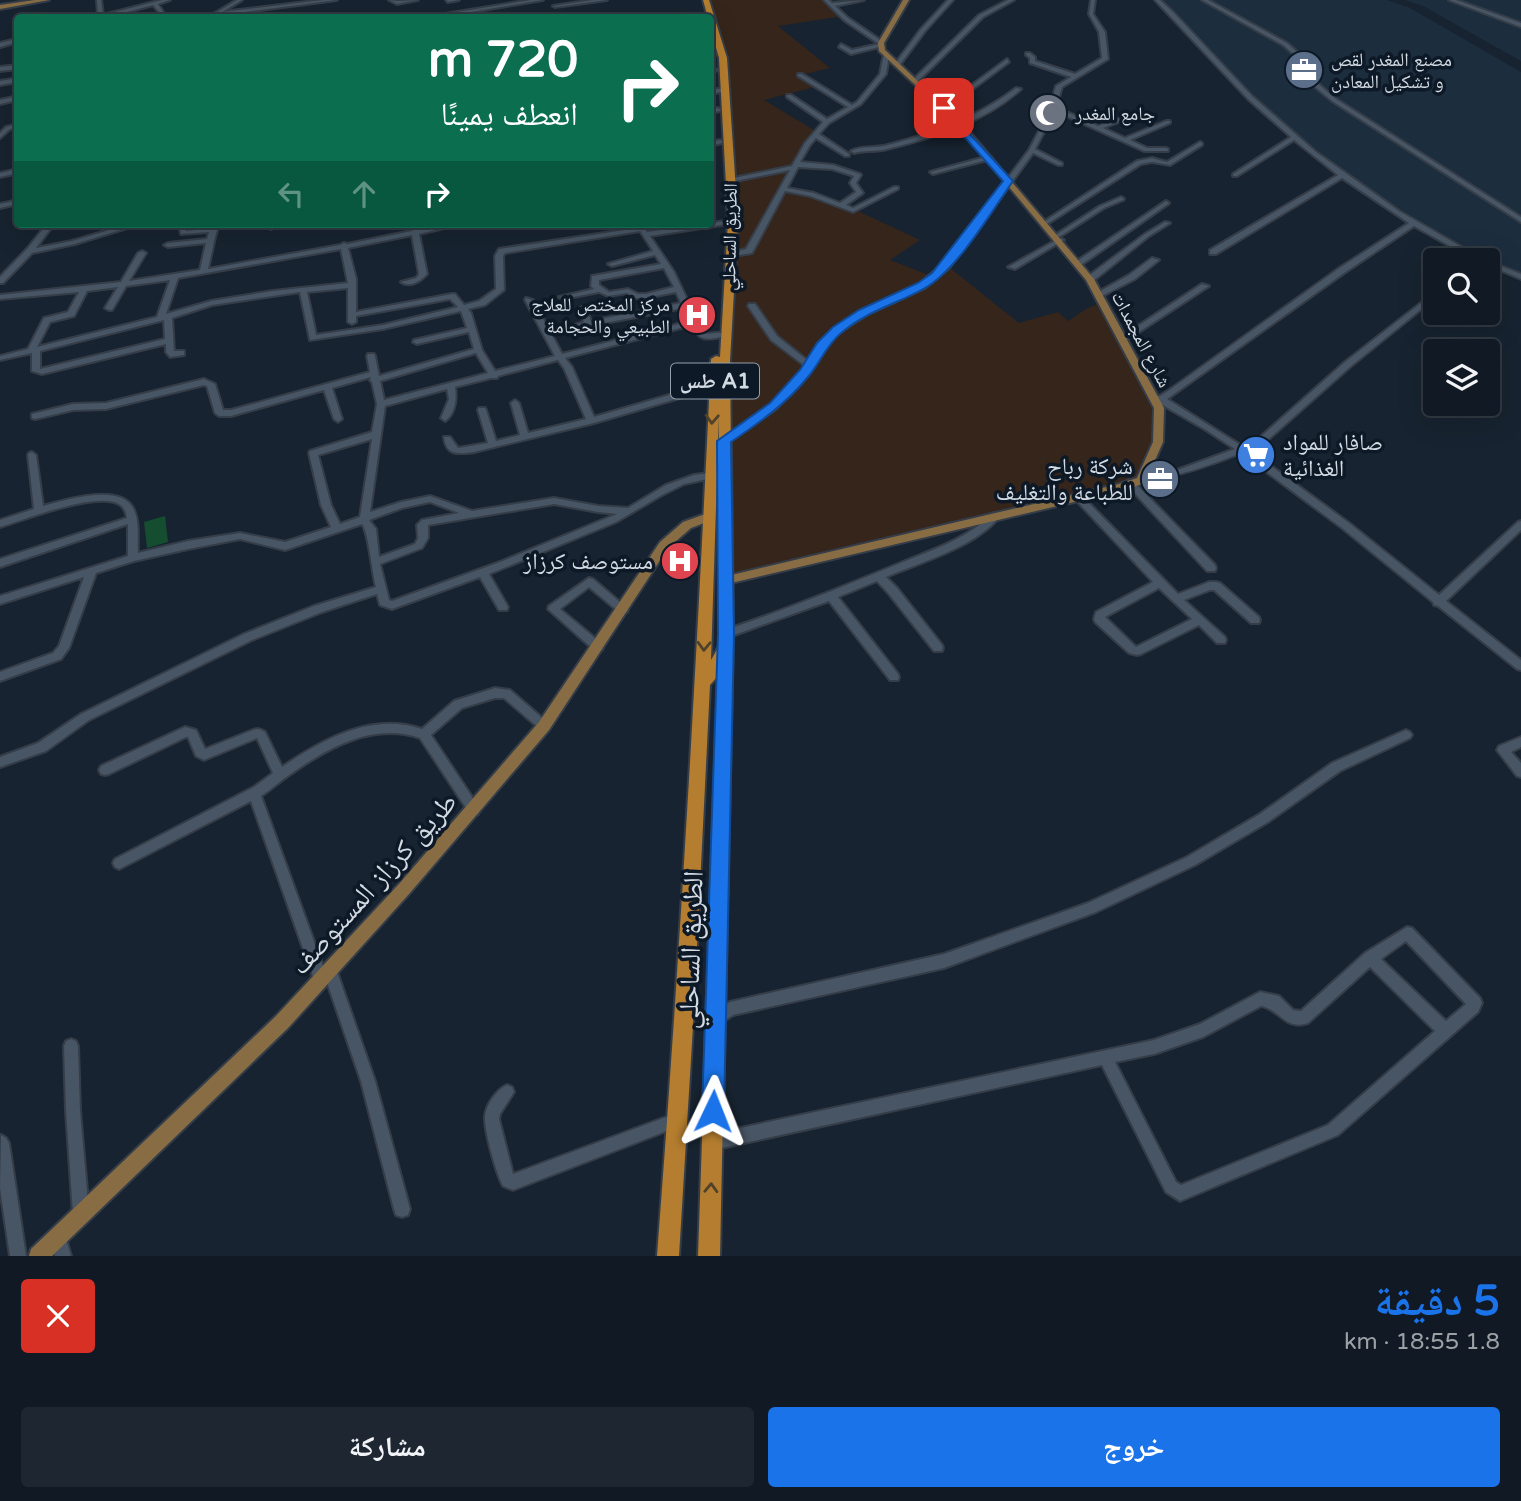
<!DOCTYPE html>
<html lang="ar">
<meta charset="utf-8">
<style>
:root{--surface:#111a24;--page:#1e2731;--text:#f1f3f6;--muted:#9ca1a6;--line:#303841;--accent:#1a73e8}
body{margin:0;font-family:"Varela Round","Noto Naskh Arabic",sans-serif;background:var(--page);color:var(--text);direction:rtl;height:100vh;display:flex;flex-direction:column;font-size:26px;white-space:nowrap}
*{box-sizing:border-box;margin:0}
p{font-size:23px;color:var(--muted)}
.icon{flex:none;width:38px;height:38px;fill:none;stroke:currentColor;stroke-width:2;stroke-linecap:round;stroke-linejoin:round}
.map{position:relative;height:1256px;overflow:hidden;direction:ltr}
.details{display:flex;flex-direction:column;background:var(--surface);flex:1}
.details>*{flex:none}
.top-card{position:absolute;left:14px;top:14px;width:700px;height:214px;border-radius:7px;box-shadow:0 7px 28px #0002,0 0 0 2px var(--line);direction:rtl;background:#0b6e4f;color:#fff;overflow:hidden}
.tools{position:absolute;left:1423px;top:248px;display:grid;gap:14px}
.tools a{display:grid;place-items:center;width:77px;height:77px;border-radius:7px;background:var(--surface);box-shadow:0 7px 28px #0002,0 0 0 2px var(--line);font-size:35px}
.pin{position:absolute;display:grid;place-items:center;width:60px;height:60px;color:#fff;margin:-30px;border-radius:14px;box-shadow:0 4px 10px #0006}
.me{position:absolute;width:77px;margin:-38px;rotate:2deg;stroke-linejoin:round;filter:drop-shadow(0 0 5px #0008)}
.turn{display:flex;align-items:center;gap:24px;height:147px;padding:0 21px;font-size:32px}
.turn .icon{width:91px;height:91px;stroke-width:2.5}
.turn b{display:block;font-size:49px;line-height:60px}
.lanes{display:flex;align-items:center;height:66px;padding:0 21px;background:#0003;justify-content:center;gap:35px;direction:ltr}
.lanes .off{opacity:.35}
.round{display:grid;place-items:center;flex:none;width:74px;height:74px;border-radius:7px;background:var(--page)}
.head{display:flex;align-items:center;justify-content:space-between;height:119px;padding:0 21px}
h1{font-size:42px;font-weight:700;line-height:52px;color:var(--accent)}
.action{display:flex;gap:14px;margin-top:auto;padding:14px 21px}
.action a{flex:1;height:80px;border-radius:7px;background:var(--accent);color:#fff;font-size:28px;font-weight:700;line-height:80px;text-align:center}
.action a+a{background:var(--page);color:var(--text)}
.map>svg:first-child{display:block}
.commercial{fill:#35251b}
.built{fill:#1c2d3e}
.medical{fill:#36241f}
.green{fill:#144d2f}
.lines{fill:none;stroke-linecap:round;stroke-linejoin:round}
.minor-casing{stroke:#353d48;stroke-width:4}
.major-casing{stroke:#353d48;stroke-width:4}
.highway-casing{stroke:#353d48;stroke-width:4}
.minor{fill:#475564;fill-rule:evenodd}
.major{fill:#886d44;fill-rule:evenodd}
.highway{fill:#b47d2f;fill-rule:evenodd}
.oneway{stroke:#50412a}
.route{fill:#1a73e8;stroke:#114b97;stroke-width:2}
.labels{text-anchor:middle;stroke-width:7;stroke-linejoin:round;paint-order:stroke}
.far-poi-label{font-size:19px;fill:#d2dae3;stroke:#0d1926;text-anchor:start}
.far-street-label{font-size:19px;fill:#d2dae3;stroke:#0d1926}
.shield{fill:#0d1926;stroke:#97a0aa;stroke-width:2}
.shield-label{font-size:21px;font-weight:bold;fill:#d2dae3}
.poi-label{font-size:23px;fill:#d2dae3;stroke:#0d1926;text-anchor:end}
.near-street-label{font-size:28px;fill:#d2dae3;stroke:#0d1926}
</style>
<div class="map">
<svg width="1521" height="1256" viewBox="0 0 1521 1256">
<rect width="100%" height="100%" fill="#172330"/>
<!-- commercial -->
<polygon class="commercial" points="706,0 826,0 844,16 778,26 830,68 801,75 819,86 764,100 817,132 785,188 843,204 920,240 890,260 934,277 945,264 1019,323 1058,312 1068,321 1086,309 1100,303 1159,408 1160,428 1141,480 727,580 724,441 733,221 723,58"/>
<!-- built -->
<g class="built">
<polygon points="1159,0 1387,0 1410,8 1521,72 1521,272 1483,257 1386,201 1267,113 1175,13"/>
<polygon points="1405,0 1521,0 1521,61 1423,6"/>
</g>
<!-- medical -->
<polygon class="medical" points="670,548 694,548 691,574 667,573"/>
<!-- green -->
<polygon class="green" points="165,516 168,542 147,548 144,522"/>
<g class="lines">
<!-- minor casing -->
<g class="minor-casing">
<g id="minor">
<polygon points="97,0 101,0 103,15 162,0 170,0 158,4 163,12 164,18 158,18 159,12 153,5 105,18 95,18 98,16"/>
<polygon points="237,0 242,0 222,12 323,0 337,0 214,16 212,15"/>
<polygon points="389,0 398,1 418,0 397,4"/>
<polygon points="446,0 459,0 448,2"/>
<polygon points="531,0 543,0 435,18 420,18"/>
<polygon points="593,0 607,0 555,7 553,6"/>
<polygon points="824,0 829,0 832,3 864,0 835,6 848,18 883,42 883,46 851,54 839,47 841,44 852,50 879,44 844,20"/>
<polygon points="948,0 953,0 925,31 899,66 895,66 895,64 921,29"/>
<polygon points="1008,0 1014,0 983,17 917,82 913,82 913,80 979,15"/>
<polygon points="1091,0 1095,0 1093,14 1105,32 1108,59 1062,87 1056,107 1098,126 1135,112 1139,112 1139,114 1103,128 1125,138 1166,121 1170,121 1170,123 1130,140 1147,148 1166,148 1168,149 1168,151 1144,151 1055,111 1035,149 1062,163 1062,165 1058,165 1033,153 949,268 925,288 866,315 840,332 824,347 808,375 777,408 727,443 721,443 721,439 771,404 805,366 771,340 748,306 749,304 755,304 777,336 808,361 818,344 834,328 860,311 919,284 943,264 1029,150 1048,114 1056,86 1071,77 1030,63 1030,58 1026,55 1026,53 1030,53 1035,57 1035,61 1075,74 1102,58 1099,32 1089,14"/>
<path d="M1155 0H1160L1173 12 1252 96 1316 152 1399 211 1486 261H1477L1414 226 1344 273 1167 399 1242 446 1257 440 1345 362 1435 292V298L1351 366 1263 444 1249 450 1349 523 1439 595 1518 522 1521 521V530L1446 601 1521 660V670L1517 669 1438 606 1434 605 1433 602 1342 528 1241 453C1207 467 1177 476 1141 483L1136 480 1141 477 1177 470 1235 449 1206 430 1154 400V396H1160L1168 391 1338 269 1409 223 1342 178 1216 254H1210V250L1338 175 1294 140 1237 176H1233V174L1291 137 1248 99Z"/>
<polygon points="1202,0 1208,0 1287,43 1312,65 1314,80 1336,99 1521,217 1521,222 1332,101 1309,82 1307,66 1283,45"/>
<polygon points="1449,0 1456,0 1521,23 1521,27"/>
<polygon points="362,14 364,17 349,18"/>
<polygon points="16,39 18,39 18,42 0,47 0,43"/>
<polygon points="710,52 718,54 710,56"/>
<path d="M884 54 889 55 886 74 861 104 829 123 819 134 849 154V156H845L816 138 810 145 800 162 833 165 860 174 861 175 856 183 863 193 846 205 853 208 894 187H898V189L853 212 810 196 785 191 752 253 728 257V253L746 249 790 170 731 182 729 181V179L792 166 805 143 823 122 787 97V95H791L827 119 848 107 798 76V74H802L852 105 857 102 880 74ZM798 167 832 169 854 176 850 183 856 192 840 203 814 193 787 188Z"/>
<polygon points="1007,59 1009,62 946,109 942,109 942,107"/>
<polygon points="18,65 18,69 0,71 0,67"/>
<polygon points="710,68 719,70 710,72"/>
<polygon points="18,78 18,82 0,85 0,81"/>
<polygon points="725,88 727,89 727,91 710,94 710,90"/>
<path d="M1016 88 1021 89C985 122 933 138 887 149 876 152 865 150 854 153L851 151C862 145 875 149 888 145 934 133 978 117 1016 88Z"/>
<polygon points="18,96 18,100 0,104 0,100"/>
<polygon points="718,108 721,110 720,111 710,113 710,109"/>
<polygon points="18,124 18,128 10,129 0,138 0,133 6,127"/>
<polygon points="720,140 722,141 722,143 710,146 710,142"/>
<polygon points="1200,142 1202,143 1202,145 1170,165 1152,162 1141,164 1047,224 1042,223 1137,161 1152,158 1167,162"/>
<polygon points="989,156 992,158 991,159 933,174 930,172"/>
<polygon points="18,169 18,173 0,177 0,173"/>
<polygon points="1121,197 1124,199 1123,200 1104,208 1059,237 1054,236 1100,206"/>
<polygon points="18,200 18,204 0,208 0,204"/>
<polygon points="1166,201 1169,203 1168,204 1081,265 1074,263"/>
<path d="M725 221 727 222V224L650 236 674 272 703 333C710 335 714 332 721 333V337C705 340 699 341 692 325L565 358 572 367 594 417 714 382 717 383V387L594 423 474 452C458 454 446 456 444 437H450L458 448 488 443 478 410 479 408H485L486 410 496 441 520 435 511 403 515 400 519 403 528 433 586 419 564 368 558 360 498 376 497 378H491L455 387C457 399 455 414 445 421L441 418 449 399 447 389 385 406 370 512 401 502 430 496 472 511 554 498 598 506 628 508 666 485 694 475 709 473 712 474 714 476 712 478 684 484 662 495 616 522 489 574 508 607 507 610H499L480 577 392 609 380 605 377 594 322 612 252 640 89 720 46 751 0 767V757L38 743 81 714 244 634 314 606 376 587C372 573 369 533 362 524L285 550 240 539 188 549 134 561 96 573 69 648 61 659 0 681V672L53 653 59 646 84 577 0 604V596L128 556V524L0 567V559L127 518C126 512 124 507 119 504 96 491 24 520 0 527V520L34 509 28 455 29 453 32 452 36 455 43 506C65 500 122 482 134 510 140 523 137 539 138 553L188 541 240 533 285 542 331 527 321 505 309 453 310 451 372 432 377 404 372 382 370 380 371 377 332 388 342 419 338 422 334 419 324 390 231 416H219L215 413 207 386 204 385 106 409 73 410 35 419 32 418V414L73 404 106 403 204 379 215 384 223 410H231L370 372 367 356 368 354H374L375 356 379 376 474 349 469 332 417 344 413 342 414 340 467 328 461 311 383 329 310 340 300 292 212 305 172 318 174 351H184V355L170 357 166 352V344L42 374 32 371V353L0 360V356L28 349 44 318 68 312 79 292 0 299V295L121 282 138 253 142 251 146 253 129 281 200 270 206 243 168 247 164 245 168 243 207 239 209 232 181 234 179 224H185L186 231 211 228 213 224H219L215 237 208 269 340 245 344 243 347 244 412 231 415 229 418 230 448 224H461L419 234 427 274C421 281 410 288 401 282L416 278 419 274 412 235 348 248 356 279V312L452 294H455L464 305 479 301 496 289 495 256 499 249 638 228 636 224H642L647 232ZM640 231 653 251 608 264 612 266 655 255 661 264 592 276 591 286 594 289 559 297 563 299 599 292 608 296 627 293 634 298H646L676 292 681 303 591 321 586 309 582 307 578 309 584 322 569 327 573 329 683 308 690 321 562 354 533 300 526 298 525 300 555 356 495 371 482 350 471 313 468 309 485 305 504 290 503 256 505 253ZM341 249 348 283 273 291 211 301 166 314 178 278ZM664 268 674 287 646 294H638L628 289 609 292 599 285V280ZM170 280 157 317 37 347 50 322 74 316 87 291 118 287 105 308 109 310H112L126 286ZM348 288V322L352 324 356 322V316L450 299 458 307 383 325 316 335 307 292ZM164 320 165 339 40 369V351ZM476 353 488 373 384 400 380 381ZM372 439 360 517 340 524 331 505 318 455ZM430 502 459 513 422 520 417 525 418 538 415 544 379 557 376 529 369 520 402 508ZM554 504 598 512 617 514 500 562 392 601 389 600 380 564 422 548 428 538V525Z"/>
<polygon points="1165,222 1170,223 1149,236 1093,281 1087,281 1087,277 1145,234"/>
<polygon points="47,224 54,224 36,248 72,241 130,224 140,224 75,244 32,253 3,283 0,283 0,277 27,249"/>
<polygon points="269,224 275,224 273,228 271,229 268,227"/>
<polygon points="1060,238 1064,240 1062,241 1015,269 1008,267"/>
<polygon points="1152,258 1159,260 1135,279 1102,296 1095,294 1129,275"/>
<polygon points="1488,261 1521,274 1521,279 1488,265"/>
<polygon points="1202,284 1209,286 1125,341 1119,341 1118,339"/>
<polygon points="1130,480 1133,481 1215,565 1216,568 1215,571 1207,571 1127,485 1125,483 1127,481"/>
<path d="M1078 494 1081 495 1178 594 1209 582H1216L1220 583 1259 617 1260 620 1259 623H1251L1214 590H1210L1184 600 1225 637 1226 640 1225 643H1217L1199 625 1141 654 1137 655 1129 653 1095 622 1094 619 1096 612 1153 582 1075 499 1073 497 1075 495ZM1159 588 1192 619 1136 647 1105 617Z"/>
<path d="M995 513 1000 516C976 547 921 562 886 577L897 588 942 645 943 648 942 651H934L889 594 877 581 838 597 898 674 899 677 898 680H890L829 601 726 638 722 637 721 634 722 631C782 611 840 588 898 564 931 550 966 540 992 514Z"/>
<polygon points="589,578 593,579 628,609 627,612 619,612 589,587 560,609 602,644 603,647 602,650 594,650 548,609 549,606"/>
<path d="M495 688 510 690 548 723 550 726 548 729 544 731 540 729 504 698H495L462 708 431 735 478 806 480 810 478 814 474 815 470 814 420 738C374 722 329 747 292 773 281 780 272 789 261 796L324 969 325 966 330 964 335 966 375 1081 410 1209 408 1215 402 1217 396 1215 394 1209 361 1081 327 982 326 985 321 987 316 985 251 801 123 867 119 869 115 867 113 863 115 859 254 787 273 773 257 738 204 760 196 756 188 737H186L109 774 105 775 101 774 99 770 101 766 185 727 196 730 205 749 253 730C258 728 260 729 265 732L282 767C323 739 372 712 422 729L454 701Z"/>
<polygon points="1406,730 1410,732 1412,735 1410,738 1340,771 1268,822 1195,865 1096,912 944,968 733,1015 716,1026 711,1024 709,1019 711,1014 730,1002 944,954 1088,903 1187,857 1260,814 1332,763"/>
<polygon points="1521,737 1521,747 1511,752 1521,763 1521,777 1517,776 1497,750 1499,746"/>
<path d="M1407 927 1412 928 1480 998 1482 1003 1478 1012 1338 1135 1180 1201 1166 1192 1102 1065 712 1150 707 1147 704 1142 707 1137 712 1134 1154 1040 1200 1024 1260 992 1279 996 1293 1010 1301 1011 1365 953ZM1406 941 1466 1004 1446 1021 1381 959ZM1370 967 1435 1031 1328 1125 1181 1185 1176 1182 1115 1062 1154 1054 1203 1037 1261 1006C1280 1009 1285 1031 1308 1023Z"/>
<polygon points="71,1039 76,1041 78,1046 80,1111 89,1214 87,1220 81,1222 75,1220 73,1214 66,1111 64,1046 66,1041"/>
<path d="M507 1085 512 1087 514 1092 500 1114 499 1119 513 1174 677 1113 682 1115 684 1120 682 1125 677 1127 513 1190 503 1186C496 1173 484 1130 485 1116 486 1105 497 1089 507 1085Z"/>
<polygon points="1,1135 6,1138 9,1143 26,1256 10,1256 0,1188"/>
<polygon points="58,1230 64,1232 71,1256 55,1256 50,1238 52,1232"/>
</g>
</g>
<!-- major casing -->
<g class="major-casing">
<g id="major">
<polygon points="35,0 49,0 0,9 0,5"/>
<polygon points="903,0 909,0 884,43 885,50 962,123 1094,279 1164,408 1163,442 1145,483 1125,490 727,584 721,580 723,577 1119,484 1137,478 1153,442 1154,408 1086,280 958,125 879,51 878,43"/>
<polygon points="708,513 714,517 712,520 691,528 668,548 549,730 409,894 288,1028 52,1256 29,1256 31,1249 276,1016 399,884 539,722 660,542 683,522"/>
</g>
</g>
<!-- highway casing -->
<g class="highway-casing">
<path id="highway" d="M703 0H709L727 58 738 221 730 361 733 634 720 1256H698L718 676 710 685 693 1026 679 1256H657C680 957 697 658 711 359L716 356 720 357 728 221 719 58 710 27V18H708ZM719 415V646L711 660Z"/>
</g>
<!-- minor -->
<use href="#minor" class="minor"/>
<!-- major -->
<use href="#major" class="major"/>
<!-- highway -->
<use href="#highway" class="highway"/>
</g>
<!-- one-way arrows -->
<defs><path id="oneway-chevron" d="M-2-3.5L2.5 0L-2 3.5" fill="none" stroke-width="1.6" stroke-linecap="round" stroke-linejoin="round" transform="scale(1.75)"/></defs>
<g class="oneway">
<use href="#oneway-chevron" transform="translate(712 419) rotate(93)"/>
<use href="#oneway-chevron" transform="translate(704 646) rotate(92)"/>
<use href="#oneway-chevron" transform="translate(711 1188) rotate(-88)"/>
</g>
<!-- route -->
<path class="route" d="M944 106 1013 181C992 211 957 270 925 288 897 304 864 312 840 334 826 346 820 363 808 377 786 404 760 422 731 442L734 634 724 1111 721 1119 713 1123 705 1119 702 1111 718 634 717 441 770 403 800 370 817 343 833 327 859 310 918 283 932 273 1003 181 941 110V106Z"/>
<!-- icons -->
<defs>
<g id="office-disc" transform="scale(2.0125)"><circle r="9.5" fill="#5c6f8a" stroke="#0d1926"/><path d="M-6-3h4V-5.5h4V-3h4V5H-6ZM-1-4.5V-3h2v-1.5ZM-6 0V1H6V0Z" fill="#fff"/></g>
<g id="mosque-disc" transform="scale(2.0125)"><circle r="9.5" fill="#6b7280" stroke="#0d1926"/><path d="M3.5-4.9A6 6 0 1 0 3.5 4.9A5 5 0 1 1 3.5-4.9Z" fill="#fff"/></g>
<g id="hospital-disc" transform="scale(2.0125)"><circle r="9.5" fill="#e0444e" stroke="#0d1926"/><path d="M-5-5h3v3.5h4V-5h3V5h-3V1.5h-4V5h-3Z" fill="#fff"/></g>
<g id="supermarket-disc" transform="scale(2.0125)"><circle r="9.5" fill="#3f7fe0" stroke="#0d1926"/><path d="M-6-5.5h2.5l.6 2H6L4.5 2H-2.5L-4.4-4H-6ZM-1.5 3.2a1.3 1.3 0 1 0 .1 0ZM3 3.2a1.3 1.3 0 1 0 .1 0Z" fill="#fff"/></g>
</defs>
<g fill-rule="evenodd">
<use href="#office-disc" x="1304" y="70"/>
<use href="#mosque-disc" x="1048" y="113"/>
<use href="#hospital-disc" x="697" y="315"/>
<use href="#supermarket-disc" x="1256" y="455"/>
<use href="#office-disc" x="1160" y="479"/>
<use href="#hospital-disc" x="680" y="561"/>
</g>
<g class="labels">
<!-- far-poi labels -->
<g class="far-poi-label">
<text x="1331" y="66">مصنع المغدر لقص<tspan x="1331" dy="22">و تشكيل المعادن</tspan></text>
<text x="1075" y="120">جامع المغدر</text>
<text x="670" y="311" text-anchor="end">مركز المختص للعلاج<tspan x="670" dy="22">الطبيعي والحجامة</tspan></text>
</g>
<!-- far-street labels -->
<g class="far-street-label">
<text transform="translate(729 237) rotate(-89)" y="7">الطريق الساحلي</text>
<text transform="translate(1142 339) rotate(62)" y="7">شارع المجمدات</text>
</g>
<!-- shield labels -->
<rect class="shield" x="671" y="363.5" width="88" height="35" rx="5"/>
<g class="shield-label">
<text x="715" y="388">طس A1</text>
</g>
<!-- poi labels -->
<g class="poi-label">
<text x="1283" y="450" text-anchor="start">صافار للمواد<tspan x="1283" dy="26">الغذائية</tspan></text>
<text x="1133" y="474">شركة رباح<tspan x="1133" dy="26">للطباعة والتغليف</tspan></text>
<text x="653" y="569">مستوصف كرزاز</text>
</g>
<!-- near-street labels -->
<g class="near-street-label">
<text transform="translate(373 883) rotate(-48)" y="10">طريق كرزاز المستوصف</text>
<text transform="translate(690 950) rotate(-88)" y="10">الطريق الساحلي</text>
</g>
</g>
</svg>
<div class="tools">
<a><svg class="icon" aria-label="search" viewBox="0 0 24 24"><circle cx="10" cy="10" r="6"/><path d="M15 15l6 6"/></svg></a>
<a><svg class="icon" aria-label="layers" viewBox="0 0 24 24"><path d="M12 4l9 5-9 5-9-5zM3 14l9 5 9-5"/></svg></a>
</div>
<div class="pin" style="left:944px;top:108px;background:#d93025"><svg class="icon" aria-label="arrive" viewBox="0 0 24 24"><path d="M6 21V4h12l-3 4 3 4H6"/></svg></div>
<svg class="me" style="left:713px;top:1111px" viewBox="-20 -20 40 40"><path d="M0-17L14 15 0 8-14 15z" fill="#1a73e8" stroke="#fff" stroke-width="4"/></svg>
<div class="top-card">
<div class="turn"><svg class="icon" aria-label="right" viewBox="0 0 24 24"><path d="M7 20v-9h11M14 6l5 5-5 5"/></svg><div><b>720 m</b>انعطف يمينًا</div></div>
<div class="lanes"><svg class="icon off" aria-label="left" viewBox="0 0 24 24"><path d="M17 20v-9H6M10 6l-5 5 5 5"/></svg><svg class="icon off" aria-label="ahead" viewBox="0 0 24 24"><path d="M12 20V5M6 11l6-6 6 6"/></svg><svg class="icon" aria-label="right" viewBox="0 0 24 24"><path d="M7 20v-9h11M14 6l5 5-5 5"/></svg></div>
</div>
</div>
<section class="details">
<div class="head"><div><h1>5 دقيقة</h1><p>1.8 km · 18:55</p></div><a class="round" style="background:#d93025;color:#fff"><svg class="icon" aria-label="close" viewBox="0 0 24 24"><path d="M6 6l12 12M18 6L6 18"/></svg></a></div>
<div class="action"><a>خروج</a><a>مشاركة</a></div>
</section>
